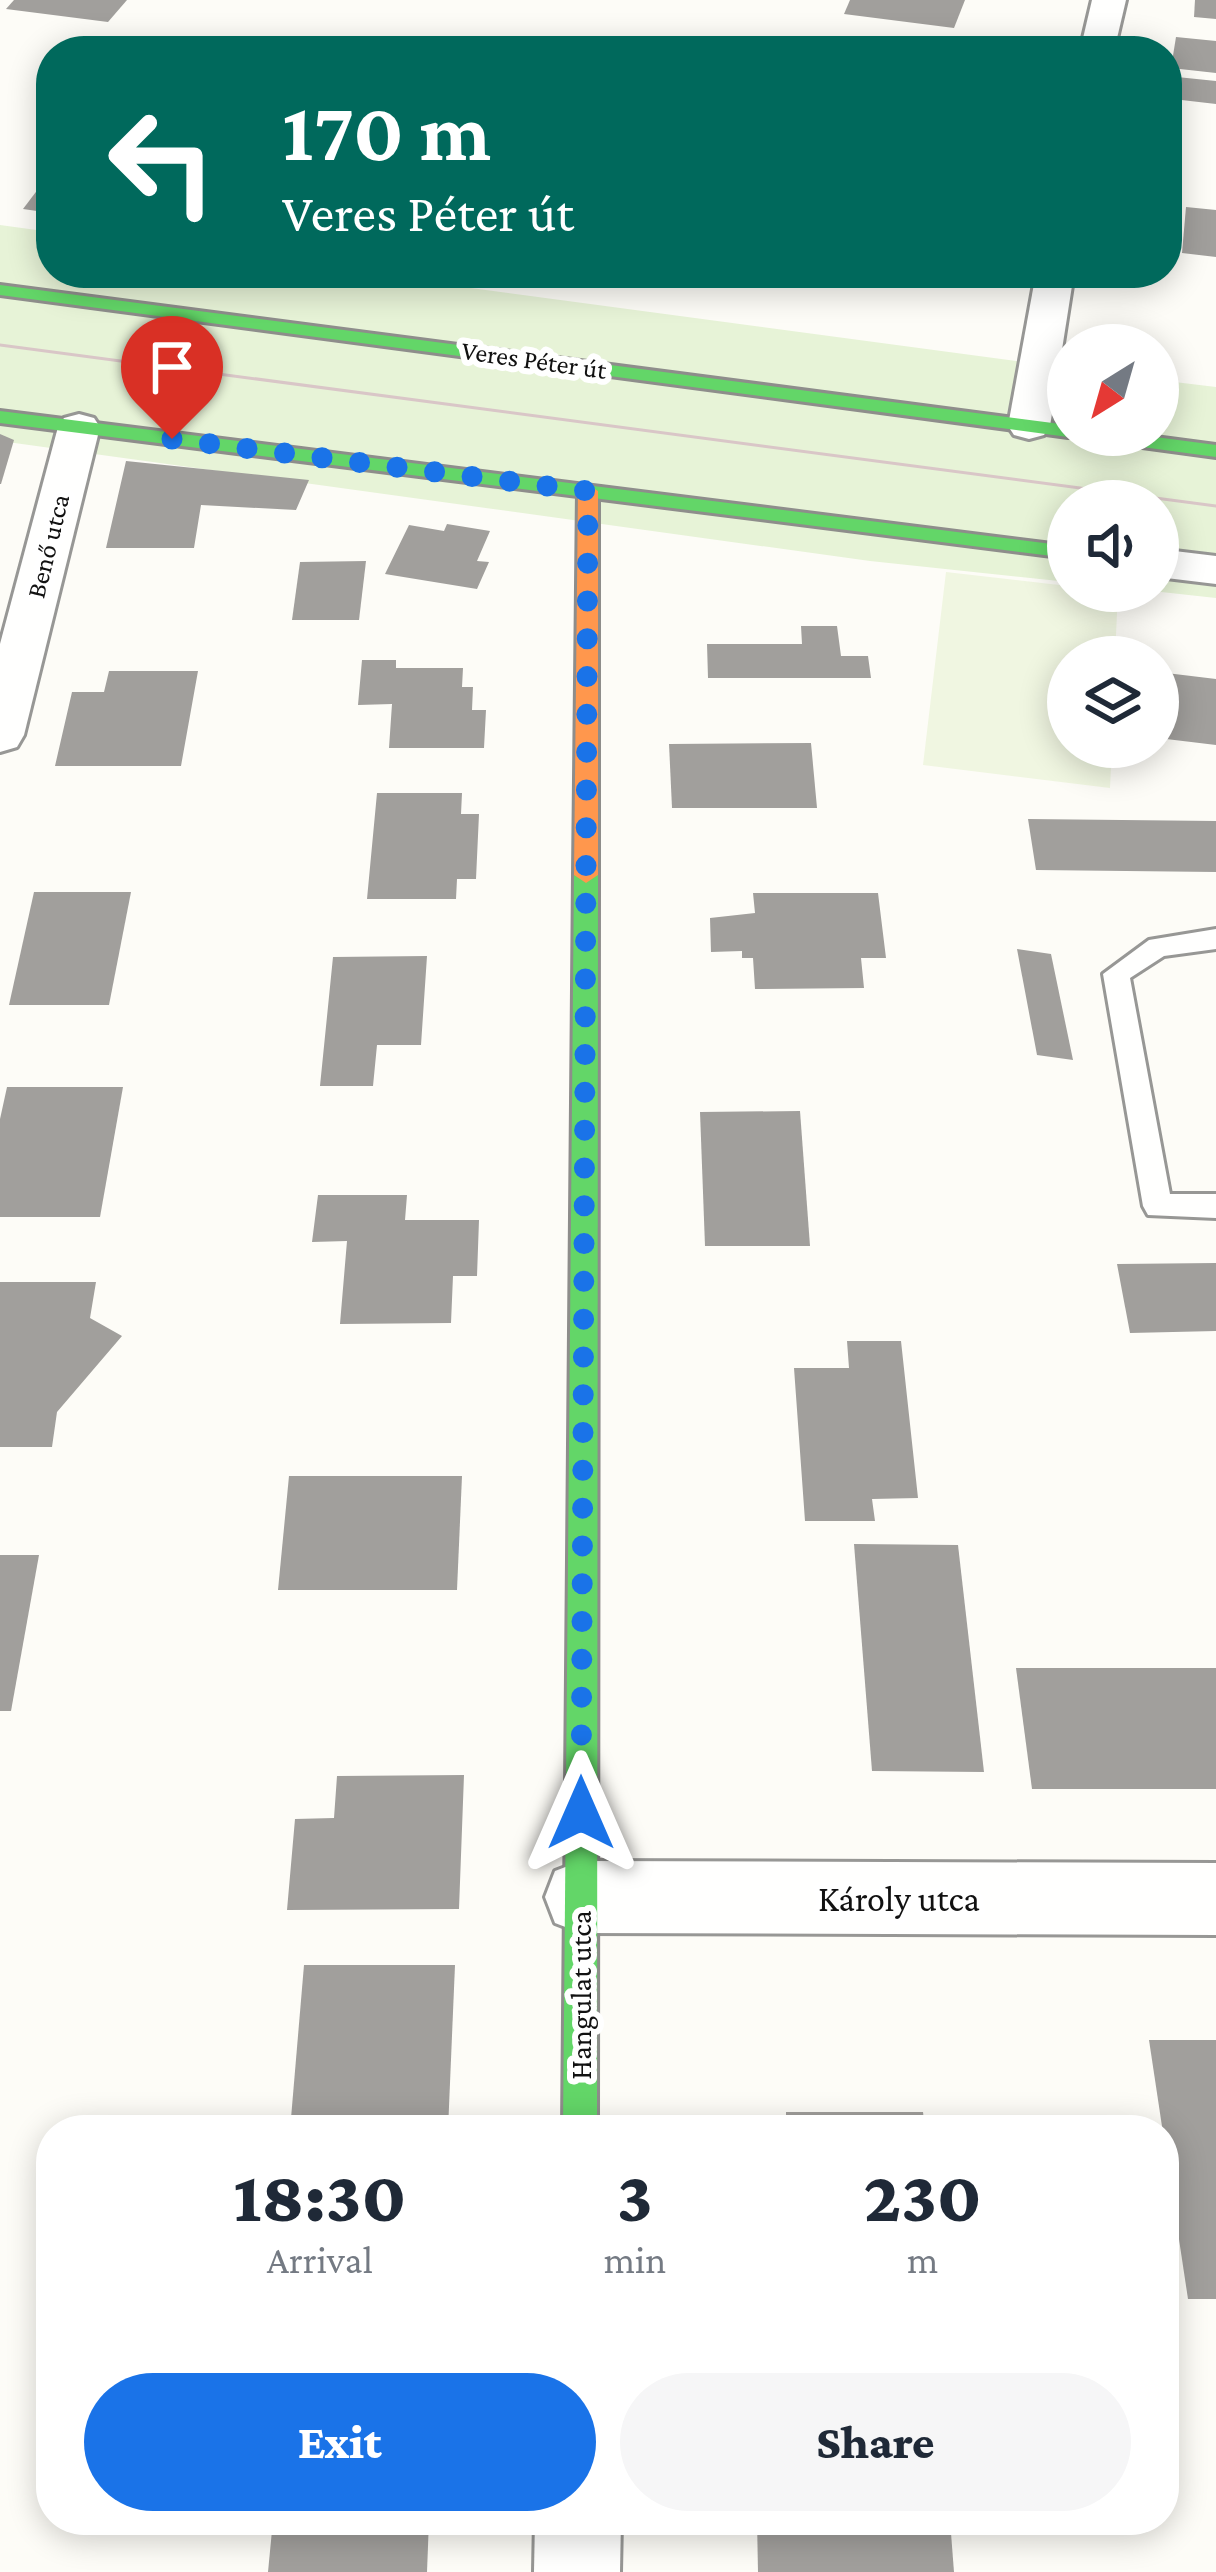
<!DOCTYPE html>
<meta charset="utf-8">
<style>
:root{--surface:#fff;--page:#f6f6f7;--text:#1f2937;--muted:#747a83;--accent:#1a73e8}
body{margin:0;font-family:"Crimson Pro",serif;background:var(--page);color:var(--text);height:100vh;display:flex;flex-direction:column;font-size:45px;white-space:nowrap}
*{box-sizing:border-box;margin:0}
p{font-size:39px;color:var(--muted)}
.icon{flex:none;width:66px;height:66px;fill:none;stroke:currentColor;stroke-width:2;stroke-linecap:round;stroke-linejoin:round}
.map{position:relative;flex:1;overflow:hidden}
.panel{position:absolute;left:36px;top:2115px;width:1143px;height:420px;display:flex;flex-direction:column;background:var(--surface);border-radius:48px;box-shadow:0 6px 30px #0003}
.panel>*{flex:none}
.hud{position:absolute;left:36px;top:36px;width:1146px;height:252px;border-radius:48px;box-shadow:0 6px 30px #0003;background:#00695c;color:#fff;overflow:hidden}
.needle{width:78px;rotate:217deg}
.buttons{position:absolute;left:1047px;top:324px;display:grid;gap:24px}
.buttons a{display:grid;place-items:center;width:132px;height:132px;border-radius:50%;background:var(--surface);box-shadow:0 6px 30px #0003;font-size:60px}
.pin{position:absolute;display:grid;place-items:center;width:102px;height:102px;color:#fff;margin:-123px -51px;border-radius:50% 50% 50% 0;rotate:-45deg;box-shadow:0 0 12px #0007}
.pin .icon{rotate:45deg}
.me{position:absolute;width:132px;margin:-66px;rotate:0deg;stroke-linejoin:round;filter:drop-shadow(0 0 9px #0008)}
.turn{display:flex;align-items:center;gap:42px;height:252px;padding:0 48px;font-size:54px}
.turn .icon{width:156px;height:156px;stroke-width:2.5}
.turn b{display:block;font-size:84px;line-height:102px}
.eta{display:flex;justify-content:space-evenly;align-items:center;height:204px;text-align:center}
.eta b{font-size:72px;font-weight:800;line-height:84px}
.action{display:flex;gap:24px;margin-top:auto;padding:24px 48px}
.action a{flex:1;height:138px;border-radius:72px;background:var(--accent);color:#fff;font-size:48px;font-weight:800;line-height:138px;text-align:center}
.action a+a{background:var(--page);color:var(--text)}
.map>svg:first-child{display:block}
.green{fill:#e7f3d7}
.pitch{fill:#f0f6e1}
.building{fill:#a19f9c}
.lines{fill:none;stroke-linecap:round;stroke-linejoin:round}
.lane-casing{stroke:#979795;stroke-width:6}
.street-casing{stroke:#979795;stroke-width:6}
.fast-casing{stroke:#8e8d8b;stroke-width:6}
.slow-casing{stroke:#8e8d8b;stroke-width:6}
.lane{fill:#fffffe;fill-rule:evenodd}
.street{fill:#fffffe;fill-rule:evenodd}
.fast{fill:#63d668;fill-rule:evenodd}
.slow{fill:#ff974d;fill-rule:evenodd}
.tram{stroke:#d9c6c7;stroke-width:3}
.route{stroke:#1a73e8;stroke-width:21;stroke-dasharray:0 37.8}
.labels{text-anchor:middle;stroke-width:12;stroke-linejoin:round;paint-order:stroke}
.far-street-label{font-size:27px;fill:#111;stroke:#fff}
.street-label{font-size:30px;fill:#111;stroke:#fff}
.near-street-label{font-size:36px;fill:#111;stroke:#fff}
</style>
<div class="map">
<svg width="1216" height="2572" viewBox="0 0 1216 2572">
<rect width="100%" height="100%" fill="#fdfcf7"/>
<!-- green -->
<polygon class="green" points="0,225 51,232 51,273 359,273 1068,368 1068,435 1158,435 1158,380 1216,387 1216,598 1152,591 1158,591 1158,501 1068,501 1068,582 870,561 0,441"/>
<!-- pitch -->
<polygon class="pitch" points="946,572 1068,586 1068,591 1118,591 1115,657 1068,657 1068,747 1112,747 1110,788 923,765"/>
<!-- building -->
<g class="building">
<polygon points="14,0 127,0 108,22 6,9"/>
<polygon points="850,0 965,0 954,28 844,14"/>
<polygon points="1195,0 1216,0 1216,19 1194,17"/>
<polygon points="1176,37 1216,41 1216,73 1171,68"/>
<polygon points="1177,77 1216,81 1216,104 1173,99"/>
<polygon points="51,172 51,213 23,209"/>
<polygon points="1186,207 1216,210 1216,257 1182,253"/>
<polygon points="0,434 14,440 1,484 0,484"/>
<polygon points="126,461 309,480 296,510 201,505 194,548 106,548"/>
<polygon points="447,524 490,531 477,561 489,562 477,589 385,574 409,525 444,531"/>
<polygon points="366,561 359,620 292,620 300,562"/>
<polygon points="801,626 837,626 841,656 868,656 871,678 708,678 707,644 802,644"/>
<polygon points="362,660 396,660 396,668 463,668 462,687 473,687 472,710 486,710 484,748 389,748 392,704 358,705"/>
<polygon points="109,671 198,671 181,766 55,766 72,692 104,692"/>
<polygon points="1158,672 1216,679 1216,745 1158,738"/>
<polygon points="811,743 817,808 672,808 669,744"/>
<polygon points="377,793 462,793 461,814 479,814 476,879 457,879 456,899 367,899"/>
<polygon points="1028,819 1216,821 1216,872 1036,870"/>
<polygon points="34,892 131,892 109,1005 9,1005"/>
<polygon points="753,893 878,893 886,958 861,958 864,988 755,989 753,958 742,958 742,951 711,952 710,918 755,913"/>
<polygon points="1017,949 1051,954 1073,1060 1037,1055"/>
<polygon points="427,956 421,1045 377,1045 373,1086 320,1086 333,957"/>
<polygon points="7,1087 123,1087 100,1217 0,1217 0,1119"/>
<polygon points="800,1111 810,1246 705,1246 700,1112"/>
<polygon points="318,1195 407,1195 405,1220 479,1220 477,1276 453,1276 451,1323 340,1324 347,1241 312,1242"/>
<polygon points="1216,1263 1216,1331 1130,1333 1117,1264"/>
<polygon points="0,1282 96,1282 90,1318 122,1336 57,1412 52,1447 0,1447"/>
<polygon points="847,1341 901,1341 918,1498 872,1499 875,1521 805,1521 794,1368 849,1368"/>
<polygon points="289,1476 462,1476 457,1590 278,1590"/>
<polygon points="854,1544 958,1545 984,1772 872,1771"/>
<polygon points="0,1555 39,1555 11,1711 0,1711"/>
<polygon points="1016,1668 1216,1668 1216,1789 1032,1789"/>
<polygon points="464,1775 459,1909 287,1910 295,1819 334,1818 337,1776"/>
<polygon points="304,1965 455,1965 448,2130 290,2130"/>
<polygon points="1149,2040 1216,2040 1216,2299 1188,2299"/>
<polygon points="786,2112 923,2112 925,2130 786,2130"/>
<polygon points="273,2520 429,2520 427,2572 268,2572"/>
<polygon points="757,2520 950,2520 954,2572 758,2572"/>
</g>
<g class="lines">
<!-- lane casing -->
<g class="lane-casing">
<polygon id="lane" points="1216,929 1216,949 1164,956 1130,978 1170,1194 1216,1194 1216,1218 1148,1215 1143,1206 1103,974 1149,940"/>
</g>
<!-- street casing -->
<g class="street-casing">
<g id="street">
<polygon points="1092,0 1126,0 1114,51 1080,51"/>
<polygon points="1036,273 1074,273 1050,426 1044,435 1029,439 1014,435 1008,426"/>
<polygon points="79,414 94,418 100,427 24,735 17,747 0,752 0,644 58,427 64,418"/>
<polygon points="1158,549 1216,556 1216,584 1158,577"/>
<polygon points="581,1861 1216,1863 1216,1935 581,1933 555,1923 545,1897 555,1871"/>
<polygon points="535,2520 621,2520 620,2572 534,2572"/>
</g>
</g>
<!-- fast casing -->
<g class="fast-casing">
<g id="fast">
<polygon points="0,285 1068,425 1068,435 1075,435 1068,437 0,295"/>
<polygon points="0,411 1068,546 1068,558 0,423"/>
<polygon points="1088,435 1140,435 1216,445 1216,457 1098,441"/>
<polygon points="586,867 598,875 597,2130 563,2130 574,875"/>
</g>
</g>
<!-- slow casing -->
<g class="slow-casing">
<polygon id="slow" points="588,485 598,491 598,875 586,883 574,875 578,491"/>
</g>
<!-- lane -->
<use href="#lane" class="lane"/>
<!-- street -->
<use href="#street" class="street"/>
<!-- fast -->
<use href="#fast" class="fast"/>
<!-- slow -->
<use href="#slow" class="slow"/>
<!-- tram -->
<polyline class="tram" points="0,345 1216,506"/>
</g>
<g class="lines">
<!-- route -->
<polyline class="route" points="172,439 588,491 581,1813"/>
</g>
<g class="labels">
<!-- far-street labels -->
<g class="far-street-label">
<text transform="translate(534 360) rotate(8)" y="9">Veres Péter út</text>
<text transform="translate(48 546) rotate(-76)" y="9">Benő utca</text>
</g>
<!-- street labels -->
<g class="street-label">
<text transform="translate(581 1995) rotate(-90)" y="10">Hangulat utca</text>
</g>
<!-- near-street labels -->
<g class="near-street-label">
<text x="899" y="1911">Károly utca</text>
</g>
</g>
</svg>
<div class="buttons">
<a><svg class="needle" viewBox="-14 -14 28 28"><path d="M0-13l5 13h-10z" fill="#e53935"/><path d="M0 13l5-13h-10z" fill="#747a83"/></svg></a>
<a><svg class="icon" aria-label="sound" viewBox="0 0 24 24"><path d="M4 9h4l5-4v14l-5-4H4zM17 9q2 3 0 6"/></svg></a>
<a><svg class="icon" aria-label="layers" viewBox="0 0 24 24"><path d="M12 4l9 5-9 5-9-5zM3 14l9 5 9-5"/></svg></a>
</div>
<div class="pin" style="left:172px;top:439px;background:#d93025"><svg class="icon" aria-label="arrive" viewBox="0 0 24 24"><path d="M6 21V4h12l-3 4 3 4H6"/></svg></div>
<svg class="me" style="left:581px;top:1813px" viewBox="-20 -20 40 40"><path d="M0-17L14 15 0 8-14 15z" fill="#1a73e8" stroke="#fff" stroke-width="4"/></svg>
<div class="hud">
<div class="turn"><svg class="icon" aria-label="left" viewBox="0 0 24 24"><path d="M17 20v-9H6M10 6l-5 5 5 5"/></svg><div><b>170 m</b>Veres Péter út</div></div>
</div>
<section class="panel">
<div class="eta">
<div><b>18:30</b><p>Arrival</p></div>
<div><b>3</b><p>min</p></div>
<div><b>230</b><p>m</p></div>
</div>
<div class="action"><a>Exit</a><a>Share</a></div>
</section>
</div>
